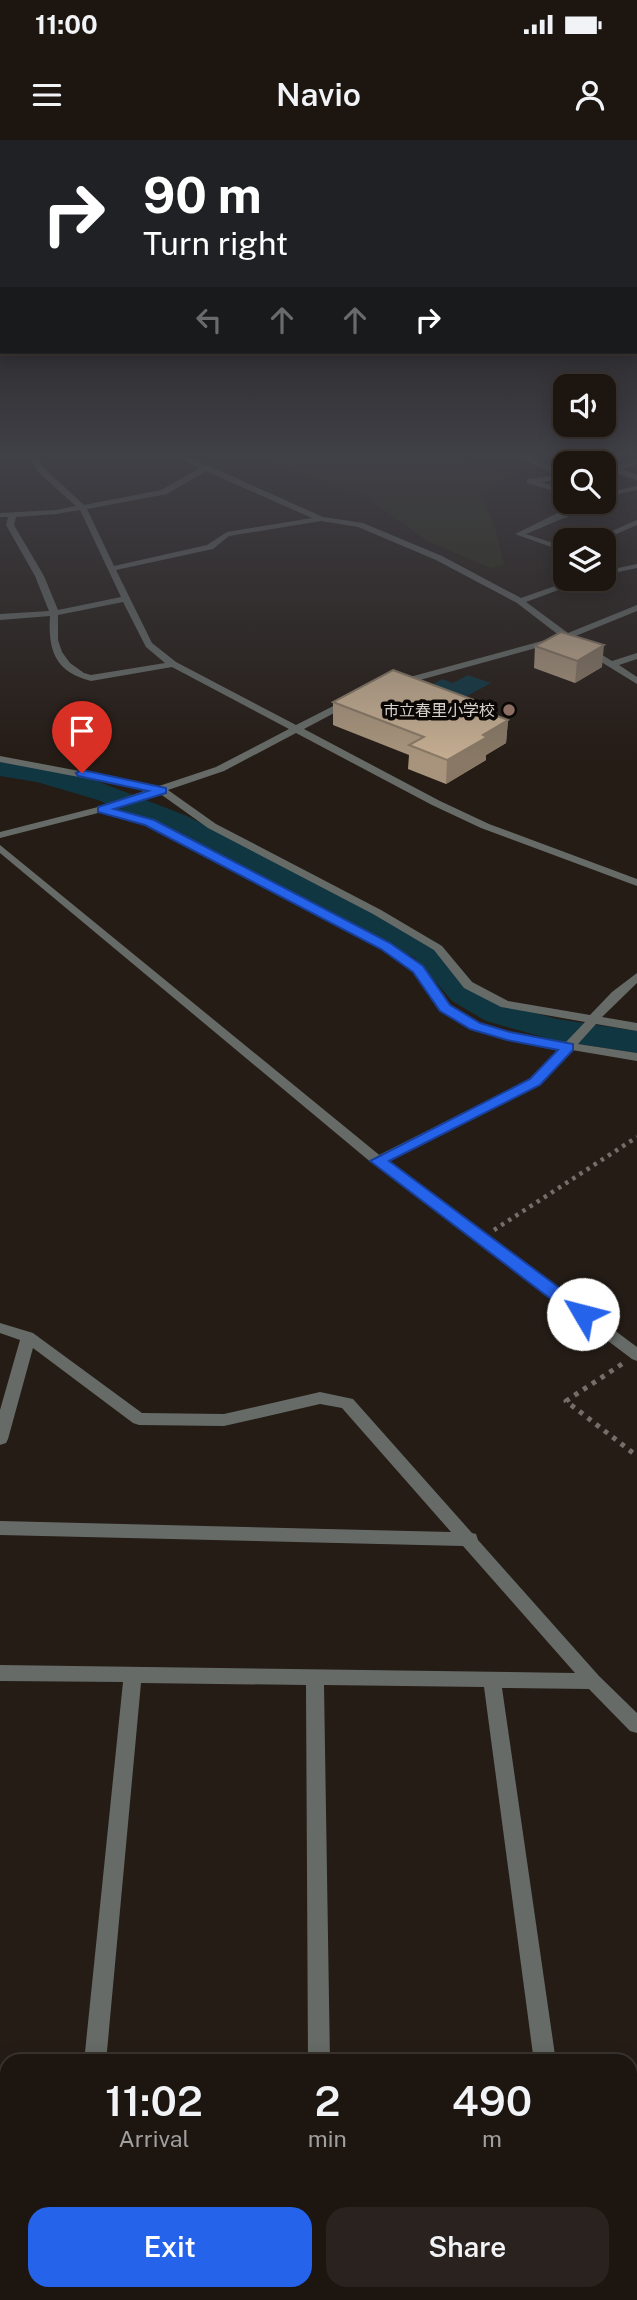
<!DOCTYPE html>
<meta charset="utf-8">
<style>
:root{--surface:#1c1510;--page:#29221e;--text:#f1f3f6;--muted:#a09f9f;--line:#3a3430;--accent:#2563eb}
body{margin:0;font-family:"Public Sans","Noto Sans JP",sans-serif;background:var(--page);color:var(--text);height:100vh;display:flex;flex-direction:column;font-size:26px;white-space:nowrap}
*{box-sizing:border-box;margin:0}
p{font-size:23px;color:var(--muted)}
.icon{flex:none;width:38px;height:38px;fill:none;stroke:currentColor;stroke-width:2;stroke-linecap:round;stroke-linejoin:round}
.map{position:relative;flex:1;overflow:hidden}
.side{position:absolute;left:0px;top:1914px;width:637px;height:247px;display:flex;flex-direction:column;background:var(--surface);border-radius:21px 21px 0 0;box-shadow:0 4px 18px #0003,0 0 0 2px var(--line)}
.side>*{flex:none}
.hud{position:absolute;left:0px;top:0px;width:637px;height:214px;box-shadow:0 4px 18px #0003,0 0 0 2px var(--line);background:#202124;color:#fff;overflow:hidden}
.controls{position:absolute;left:553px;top:234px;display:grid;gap:14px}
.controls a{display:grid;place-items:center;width:63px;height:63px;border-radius:14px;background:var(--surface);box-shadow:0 4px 18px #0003,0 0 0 2px var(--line);font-size:35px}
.pin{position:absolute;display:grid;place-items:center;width:60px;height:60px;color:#fff;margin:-72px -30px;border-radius:50% 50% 50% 0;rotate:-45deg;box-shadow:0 0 7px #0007}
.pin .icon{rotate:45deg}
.me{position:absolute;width:77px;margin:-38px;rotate:307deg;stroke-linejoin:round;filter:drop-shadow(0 0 5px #0008)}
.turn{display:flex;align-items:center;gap:24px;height:147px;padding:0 28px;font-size:32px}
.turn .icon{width:91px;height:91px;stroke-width:2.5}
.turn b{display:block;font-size:49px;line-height:60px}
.lanes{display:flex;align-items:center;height:66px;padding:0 28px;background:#0003;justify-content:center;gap:35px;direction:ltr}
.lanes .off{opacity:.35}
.eta{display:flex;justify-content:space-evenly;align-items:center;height:119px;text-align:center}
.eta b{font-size:42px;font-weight:600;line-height:49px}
.cta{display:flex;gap:14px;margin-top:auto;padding:14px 28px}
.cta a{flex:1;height:80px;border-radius:21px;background:var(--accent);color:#fff;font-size:28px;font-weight:600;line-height:80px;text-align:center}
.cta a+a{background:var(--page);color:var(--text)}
.status{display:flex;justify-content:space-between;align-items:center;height:49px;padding:0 35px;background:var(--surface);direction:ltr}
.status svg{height:19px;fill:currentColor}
header{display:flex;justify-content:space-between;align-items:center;height:91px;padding:0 28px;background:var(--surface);font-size:32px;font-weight:600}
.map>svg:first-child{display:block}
.green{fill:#2b2d17}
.water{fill:#103642}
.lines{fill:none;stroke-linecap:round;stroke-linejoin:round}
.river{fill:#103642;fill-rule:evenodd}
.path-far1{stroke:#756d68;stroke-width:4.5;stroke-dasharray:3.5 5;stroke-linecap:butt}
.path{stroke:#756d68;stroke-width:5;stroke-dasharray:4.5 6;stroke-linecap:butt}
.minor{fill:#666b67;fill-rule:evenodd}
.tertiary{fill:#666b67;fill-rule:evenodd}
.wall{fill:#a8947c}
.shaded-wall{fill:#887865}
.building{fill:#c3ac90;stroke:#887865;stroke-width:2}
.route{fill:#2563eb;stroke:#184099;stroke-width:2}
.education-dot{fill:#8d6e63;stroke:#0b0705;stroke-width:2.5}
.labels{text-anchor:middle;stroke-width:7;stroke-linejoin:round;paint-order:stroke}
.far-poi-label{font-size:16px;fill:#d7d0cc;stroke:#0b0705;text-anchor:end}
</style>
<div class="status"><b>11:00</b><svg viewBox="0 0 49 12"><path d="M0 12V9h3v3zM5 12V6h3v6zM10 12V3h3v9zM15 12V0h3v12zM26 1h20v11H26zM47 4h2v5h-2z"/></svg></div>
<header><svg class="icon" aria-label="menu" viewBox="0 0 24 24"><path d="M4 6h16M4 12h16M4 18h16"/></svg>Navio<svg class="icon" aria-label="person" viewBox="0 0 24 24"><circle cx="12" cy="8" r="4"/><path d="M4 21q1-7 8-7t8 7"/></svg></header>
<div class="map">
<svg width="637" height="2160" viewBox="0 0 637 2160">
<rect width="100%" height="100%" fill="#251c16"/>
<!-- green -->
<polygon class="green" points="247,315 450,315 509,336 480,353 495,387 504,425 491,428 427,401 363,355"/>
<!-- water -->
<polygon class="water" points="468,535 491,543 458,561 424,549 442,539 453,543"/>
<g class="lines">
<!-- river -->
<polygon class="river" points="0,618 84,636 187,676 439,804 477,847 511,866 557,879 637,891 637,913 557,901 486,881 452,861 415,818 198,705 98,660 37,642 0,636"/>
<!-- path-far1 -->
<polyline class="path-far1" points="494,1090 637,997"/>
<!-- path -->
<polyline class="path" points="622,1224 566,1261 637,1316"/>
<!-- minor -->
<g class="minor">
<path d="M28 315H35L45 329 84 365 161 350 200 328 174 315H184L323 377 363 383 442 416 521 458 575 439H588L526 462 568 493 637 465V471L573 497 574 502 565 500 398 546 393 543 395 541 560 496 517 463 436 420 358 387 321 381 229 396 213 409 116 430 152 503 176 522 296 585 347 559H353V563L304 589 440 661 489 684 637 739V746L481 688 432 665 296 593 224 631 168 650 216 684 381 770 442 806 472 842 508 861 590 875 612 852 637 833V843L602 877 637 883V891L596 884 578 904 637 913V921L572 910 540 945 383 1024H373L371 1021 373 1018 530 939 560 908 507 900 471 889 441 871 414 831 381 808 145 685 102 672 0 698V692L98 667 147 650 0 622V616L159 646 216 627 289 589 172 527 91 541C54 532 48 509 50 476L0 480V474L49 471 35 436 6 385 8 377H0V373L56 370 76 366 39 333ZM206 331 312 378 227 392 207 405 114 426 87 369 167 354ZM80 370 121 457 58 470 44 436 14 385 16 377 56 374ZM123 462 146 507 165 523 91 535 84 533 70 523 62 512 58 500V475ZM159 653 208 688 373 774 434 810 464 848 501 867 585 882 566 902 509 893 479 883 449 865 422 826 389 804 153 681 113 669Z"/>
<polygon points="513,315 523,315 565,332 565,339 541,342 565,350 565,354 527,343 527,339 530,339 559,335"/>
<polygon points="581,315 591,315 615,326 637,320 637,324 622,329 637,335 637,340 609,331 604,324 598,324"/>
<polygon points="637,346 637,350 604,357 604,353"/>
<polygon points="580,362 590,362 569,376 526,394 565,407 565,412 515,394"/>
<polygon points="637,380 637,385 600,401 589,401"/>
<polygon points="637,424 637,428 604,435 604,431"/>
<polygon points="585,508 591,508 612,521 637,513 637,519 619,525 637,537 637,544 585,512"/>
<polygon points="0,1183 33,1193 142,1273 224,1274 320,1252 353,1259 472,1393 476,1394 478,1400 599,1536 637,1573 637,1593 630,1591 589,1549 502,1548 556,1922 534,1922 484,1547 324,1545 330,1922 308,1922 306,1545 141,1543 106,1922 84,1922 123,1542 0,1541 0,1525 575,1533 463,1406 0,1395 0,1381 451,1392 342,1268 320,1264 224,1286 139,1285 133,1283 33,1208 8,1299 6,1303 0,1305 0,1270 20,1200 0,1193"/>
<rect x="0" y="2056" width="7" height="22"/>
<rect x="630" y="2061" width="7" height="22"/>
<rect x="61" y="2154" width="24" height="6"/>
<rect x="309" y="2154" width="24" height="6"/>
<polygon points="571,2154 595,2154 596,2160 572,2160"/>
</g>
<!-- tertiary -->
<polygon class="tertiary" points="0,705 383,1018 637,1207 637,1221 632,1219 373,1024 0,713"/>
</g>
<!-- wall -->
<g class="wall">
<polygon points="535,506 602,527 575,543 534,528"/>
<polygon points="333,562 508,580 506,603 486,615 486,620 446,644 408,629 409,615 333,585"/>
</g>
<!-- shaded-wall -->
<g class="shaded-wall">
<polygon points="604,505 602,527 575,543 577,521"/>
<polygon points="487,565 485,588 479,569"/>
<polygon points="508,580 506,603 486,615 486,620 446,644 447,620 483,595"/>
</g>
<!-- building -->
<g class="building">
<polygon points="561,492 604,505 577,521 535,506"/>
<polygon points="393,530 487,565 479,569 508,580 483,595 487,597 447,620 409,605 424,597 333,562"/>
</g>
<!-- sky -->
<linearGradient id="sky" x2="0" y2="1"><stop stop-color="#140f0c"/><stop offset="0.51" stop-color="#404047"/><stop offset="1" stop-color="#404047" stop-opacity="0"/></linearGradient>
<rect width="637" height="618" fill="url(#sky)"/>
<!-- route -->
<polygon class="route" points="82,630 166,648 166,653 114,669 154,680 390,803 423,826 450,865 480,883 510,892 573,904 573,910 540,945 389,1021 589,1170 592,1174 589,1179 577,1179 370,1021 530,939 558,910 507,900 470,889 440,871 413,832 381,809 145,685 98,672 98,667 148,651 78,636 76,633"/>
<!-- markers -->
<circle class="education-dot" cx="509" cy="570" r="7"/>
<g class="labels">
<!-- far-poi labels -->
<g class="far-poi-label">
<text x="495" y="576">市立春里小学校</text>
</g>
</g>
</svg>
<div class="controls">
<a><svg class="icon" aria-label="sound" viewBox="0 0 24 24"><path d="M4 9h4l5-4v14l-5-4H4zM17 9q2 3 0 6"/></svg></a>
<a><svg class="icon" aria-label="search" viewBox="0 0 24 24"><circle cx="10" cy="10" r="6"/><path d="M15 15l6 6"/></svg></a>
<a><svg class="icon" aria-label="layers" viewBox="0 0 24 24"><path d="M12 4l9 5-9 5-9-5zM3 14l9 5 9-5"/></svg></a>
</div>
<div class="pin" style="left:82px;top:633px;background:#d93025"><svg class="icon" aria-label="arrive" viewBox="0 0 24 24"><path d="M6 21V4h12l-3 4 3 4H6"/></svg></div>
<svg class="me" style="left:583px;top:1174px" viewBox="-20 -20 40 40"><circle r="19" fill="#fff"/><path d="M0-13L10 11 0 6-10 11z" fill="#2563eb"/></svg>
<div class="hud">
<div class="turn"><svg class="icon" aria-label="right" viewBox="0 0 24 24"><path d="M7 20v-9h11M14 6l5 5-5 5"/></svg><div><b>90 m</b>Turn right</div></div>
<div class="lanes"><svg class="icon off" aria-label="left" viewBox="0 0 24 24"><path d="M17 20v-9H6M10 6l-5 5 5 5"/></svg><svg class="icon off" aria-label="ahead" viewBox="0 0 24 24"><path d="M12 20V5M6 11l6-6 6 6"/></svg><svg class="icon off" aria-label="ahead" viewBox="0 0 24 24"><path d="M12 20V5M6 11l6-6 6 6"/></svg><svg class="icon" aria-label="right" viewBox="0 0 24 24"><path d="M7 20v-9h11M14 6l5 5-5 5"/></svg></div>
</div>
<section class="side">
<div class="eta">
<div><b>11:02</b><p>Arrival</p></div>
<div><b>2</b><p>min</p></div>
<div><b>490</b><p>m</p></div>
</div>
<div class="cta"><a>Exit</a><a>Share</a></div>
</section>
</div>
